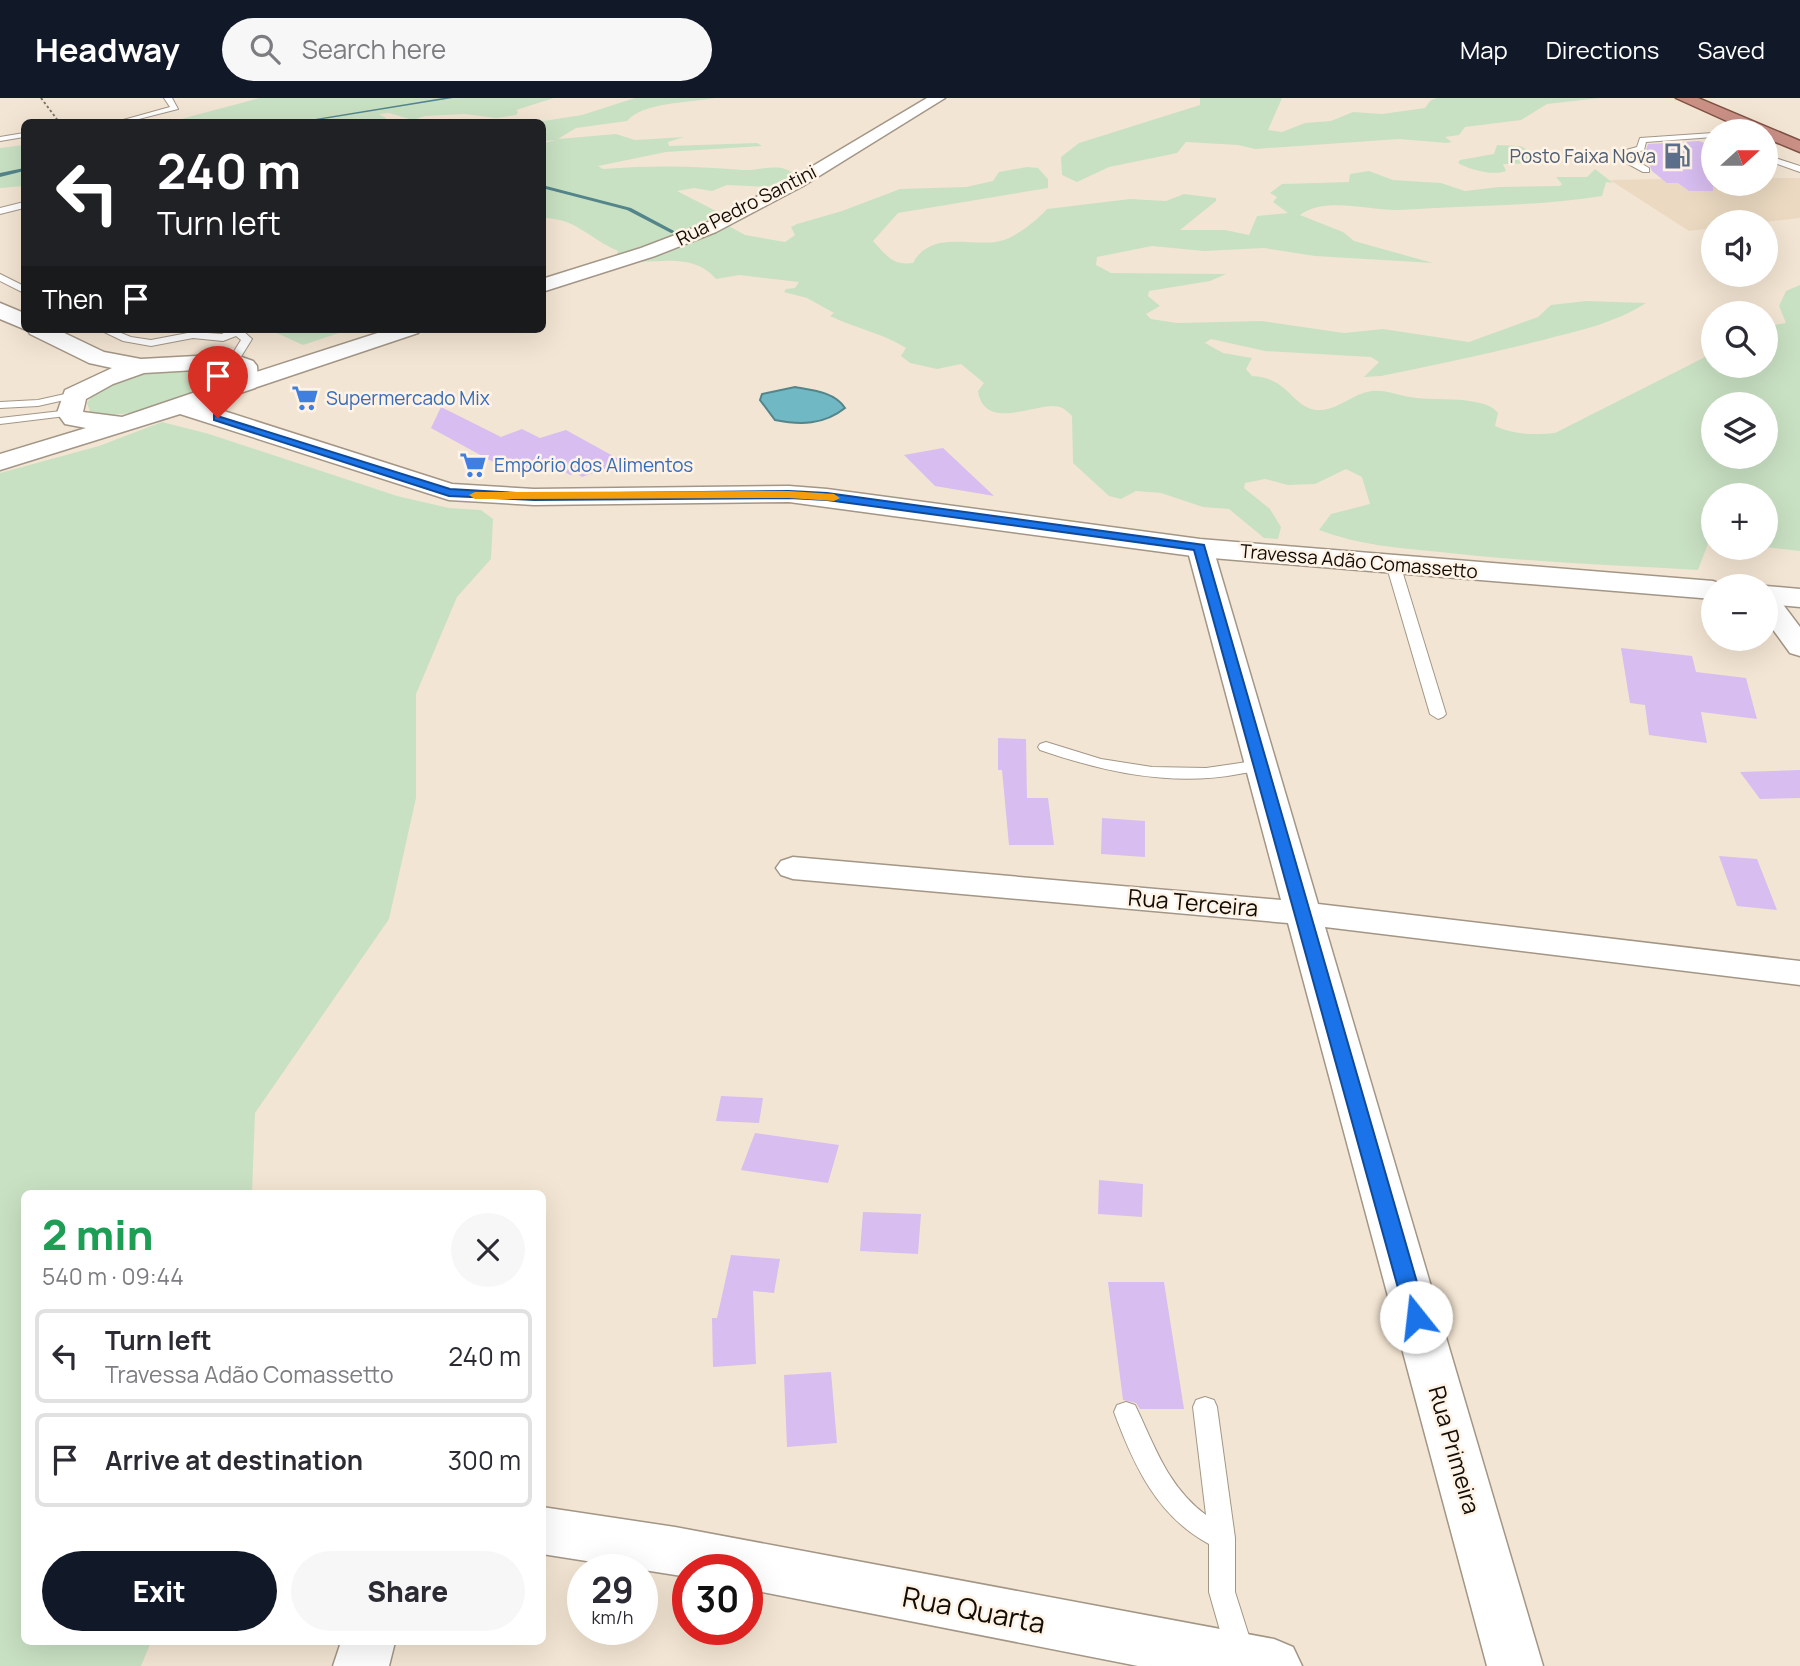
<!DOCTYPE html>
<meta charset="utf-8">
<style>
:root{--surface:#fff;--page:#f7f7f7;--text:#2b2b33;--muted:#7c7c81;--line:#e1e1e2;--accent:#111827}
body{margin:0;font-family:Manrope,sans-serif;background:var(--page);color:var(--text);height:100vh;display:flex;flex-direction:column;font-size:26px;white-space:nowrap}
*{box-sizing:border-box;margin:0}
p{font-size:23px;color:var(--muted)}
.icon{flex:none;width:38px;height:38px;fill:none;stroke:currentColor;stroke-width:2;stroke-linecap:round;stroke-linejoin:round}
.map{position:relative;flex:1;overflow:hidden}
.panel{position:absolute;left:21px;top:1092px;width:525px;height:455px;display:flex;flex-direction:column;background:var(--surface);border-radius:10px;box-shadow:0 7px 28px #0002}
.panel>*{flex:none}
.top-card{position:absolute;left:21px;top:21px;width:525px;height:214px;border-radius:10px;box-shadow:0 7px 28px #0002;background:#202124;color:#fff;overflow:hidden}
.needle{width:46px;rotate:69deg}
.fabs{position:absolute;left:1701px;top:21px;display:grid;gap:14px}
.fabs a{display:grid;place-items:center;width:77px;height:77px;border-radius:50%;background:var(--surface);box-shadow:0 7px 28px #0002;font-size:35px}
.speed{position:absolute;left:567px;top:1456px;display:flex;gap:14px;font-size:35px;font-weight:700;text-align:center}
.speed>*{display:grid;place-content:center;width:91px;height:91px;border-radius:50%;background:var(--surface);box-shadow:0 7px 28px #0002;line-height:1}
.speed small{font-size:18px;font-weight:400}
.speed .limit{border:10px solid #d22;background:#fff;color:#111}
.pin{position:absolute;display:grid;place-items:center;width:60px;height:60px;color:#fff;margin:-72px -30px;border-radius:50% 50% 50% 0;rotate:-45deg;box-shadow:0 0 7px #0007}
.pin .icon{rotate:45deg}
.me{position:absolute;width:77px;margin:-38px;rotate:344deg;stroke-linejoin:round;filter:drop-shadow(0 0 5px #0008)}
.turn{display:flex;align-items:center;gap:24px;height:147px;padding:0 21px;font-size:32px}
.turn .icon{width:91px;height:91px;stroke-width:2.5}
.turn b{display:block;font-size:49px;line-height:60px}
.then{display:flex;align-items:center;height:66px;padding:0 21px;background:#0003;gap:14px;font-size:26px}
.round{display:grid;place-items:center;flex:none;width:74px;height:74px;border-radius:37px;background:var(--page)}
.head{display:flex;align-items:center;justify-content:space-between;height:119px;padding:0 21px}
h1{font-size:42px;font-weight:800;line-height:52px;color:#1e9e55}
.button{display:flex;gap:14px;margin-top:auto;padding:14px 21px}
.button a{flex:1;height:80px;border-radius:42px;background:var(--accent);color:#fff;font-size:28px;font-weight:800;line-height:80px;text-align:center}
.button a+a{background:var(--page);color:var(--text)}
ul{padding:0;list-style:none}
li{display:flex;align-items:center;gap:21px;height:94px;margin:0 14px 10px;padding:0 7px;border:4px solid var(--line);border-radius:10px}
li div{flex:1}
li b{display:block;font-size:26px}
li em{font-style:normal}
header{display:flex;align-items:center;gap:42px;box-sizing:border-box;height:98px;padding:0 35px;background:var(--accent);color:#fff}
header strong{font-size:33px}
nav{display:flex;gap:38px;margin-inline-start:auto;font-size:24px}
.search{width:490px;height:63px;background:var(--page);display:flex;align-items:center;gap:18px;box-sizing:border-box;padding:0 24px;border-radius:38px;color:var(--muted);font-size:26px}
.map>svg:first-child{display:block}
.built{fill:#ebd9c1}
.green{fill:#c9e1c3;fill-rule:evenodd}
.water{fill:#6fb8c4;stroke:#53858b;stroke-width:2}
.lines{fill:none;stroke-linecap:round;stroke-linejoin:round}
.stream{fill:#53858b;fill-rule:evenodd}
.building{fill:#d7bdf0}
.service-casing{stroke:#a39686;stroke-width:2}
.minor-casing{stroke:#a39686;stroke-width:3}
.tertiary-casing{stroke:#a39686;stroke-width:3}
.trunk-casing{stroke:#805145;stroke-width:3}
.path{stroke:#7e7469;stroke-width:2;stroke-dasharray:2.5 2.5;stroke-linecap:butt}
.service{fill:#fff;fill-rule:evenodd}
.minor{fill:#fff;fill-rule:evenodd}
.tertiary{fill:#fff;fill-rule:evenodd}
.trunk{fill:#ca9086;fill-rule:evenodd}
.route{fill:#1a73e8;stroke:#114b97;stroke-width:2}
.slow{fill:#f59e0b}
.labels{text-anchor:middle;stroke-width:5;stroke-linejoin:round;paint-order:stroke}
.far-service-label{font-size:19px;fill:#4e5e75;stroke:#fef3e5;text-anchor:end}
.far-street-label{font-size:19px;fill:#120d07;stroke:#fef3e5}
.far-shop-label{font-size:19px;fill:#366cbe;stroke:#fef3e5;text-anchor:start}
.street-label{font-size:23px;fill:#120d07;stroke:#fef3e5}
.near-street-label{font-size:28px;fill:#120d07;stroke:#fef3e5}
</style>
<header>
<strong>Headway</strong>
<div class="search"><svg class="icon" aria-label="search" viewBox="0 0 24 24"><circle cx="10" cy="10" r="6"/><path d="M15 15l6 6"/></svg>Search here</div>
<nav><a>Map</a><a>Directions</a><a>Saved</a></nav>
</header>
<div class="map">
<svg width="1800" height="1568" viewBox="0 0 1800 1568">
<rect width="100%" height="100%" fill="#f3e5d3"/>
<!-- built -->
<polygon class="built" points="1713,80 1713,86 1766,86 1766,80 1800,80 1800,120 1764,124 1713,124 1713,130 1689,133 1610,82"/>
<!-- green -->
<g class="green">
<polygon points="260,0 554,0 516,12 518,14 516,17 496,20 465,16 425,18 413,22 389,15 379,16 386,20 387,24 170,24"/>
<path d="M635 0H715C689 5 643 4 627 23L576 30 558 41 616 36 635 42 684 39 668 44 669 48 757 45 762 48 666 54 598 68 603 71C653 67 694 68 743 72 761 73 780 63 795 77L767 89 727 87 712 93 694 90 677 93 716 113C697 136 645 149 616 158L618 153C588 140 576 120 543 120V45L556 42 543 43 542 24H537L582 17Z"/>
<polygon points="1200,0 1282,0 1268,32 1282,34 1305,25 1331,23 1353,14 1382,16 1425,10 1431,2 1437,0 1600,0 1547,6 1521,22 1465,29 1459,37 1445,39 1452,44 1447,45 1399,41 1255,51 1238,47 1186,44 1177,55 1109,69 1077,84 1062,77 1061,59 1079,45 1200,7"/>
<polygon points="24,47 24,88 0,90 0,50"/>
<path d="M1497 47 1520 48 1547 62 1546 65 1503 66 1506 73C1492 78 1471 72 1458 65L1460 62 1494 56Z"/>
<path d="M1027 69 1038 70 1048 81V90L898 115 873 143C886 157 893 168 913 165 933 128 980 154 1009 140 1023 133 1037 122 1047 111L1130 101 1166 103 1184 96 1216 100V103L1180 132H1225L1249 137 1257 118 1288 115 1273 104 1277 99 1270 95 1282 86 1349 84 1350 76 1369 73 1393 82 1441 85 1465 93 1499 89 1560 88 1562 86 1556 79H1587L1595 71 1613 85 1606 84 1602 98C1535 109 1467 107 1399 112 1369 113 1326 98 1300 117L1343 134 1354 143 1433 165 1315 158 1264 150 1204 153 1152 148 1097 159 1096 167 1111 175 1226 176 1210 183 1149 193 1148 198 1160 208 1146 216 1151 221 1177 225 1262 223 1344 235 1383 231 1469 244 1538 219 1551 207 1586 203 1646 205C1613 226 1577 233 1539 243 1487 256 1434 267 1381 278L1364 279 1379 264 1371 259 1265 253 1211 241 1205 245 1223 255 1252 260 1246 271 1252 278C1290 280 1291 309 1317 312 1336 313 1350 298 1367 294 1383 290 1395 297 1410 299 1433 303 1457 299 1480 305 1488 307 1493 309 1498 315L1495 328C1514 337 1535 337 1555 335L1713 255V268H1766V228L1786 225 1779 208 1786 193 1800 187V453L1766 449V397H1713V443H1709L1698 472C1612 467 1526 464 1440 454 1399 450 1358 447 1319 432L1331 416 1370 406 1362 379 1346 371 1315 386 1288 387 1265 381 1245 385 1244 390 1270 411 1281 429 1278 441 1264 440 1229 411 1203 409 1161 395 1136 393 1121 401 1109 398 1073 365 1072 318C1066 312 1062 308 1053 308 1030 308 984 332 978 293L984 285 961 266 937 271 910 265 901 258 906 250C882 235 855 230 830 218L834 215 807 200 784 194 786 191 795 190 799 184 739 177 716 181C696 158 669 163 640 164L727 127 745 137 785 144 795 137 791 129 797 126 842 113 900 91 966 89 993 83 999 74ZM1713 306H1766V359H1713Z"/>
<polygon points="268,231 351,231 303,247"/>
<path d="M225 268 236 272V281C190 296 140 322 91 316L87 305C115 266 183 270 225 268Z"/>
<polygon points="162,324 209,336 397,398 449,410 481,412 493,421 491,461 457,499 416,596 416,700 389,821 255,1015 252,1095 24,1096 24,1544 151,1544 141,1568 0,1568 0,375 99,348"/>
</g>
<!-- water -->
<path class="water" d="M795 289C812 292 835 294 845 310 824 327 800 327 775 322L760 302 762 296Z"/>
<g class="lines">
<!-- stream -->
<g class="stream">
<polygon points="443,0 453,0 305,24 297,24"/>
<polygon points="24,70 24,73 0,79 0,75"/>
<polygon points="542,87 631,110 676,134 671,135 627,112 542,90"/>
</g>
</g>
<!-- building -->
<g class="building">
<polygon points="1699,43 1713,48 1713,93 1689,93 1678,85 1667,85 1652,73 1650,68 1633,58 1645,55 1648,46"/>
<polygon points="441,309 501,339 522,331 540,340 566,332 624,364 582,379 576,375 570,377 548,364 525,372 510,368 504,370 431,330"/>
<polygon points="943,350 994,398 935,388 904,357"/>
<polygon points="1621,550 1692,558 1696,574 1746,580 1757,621 1701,614 1707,645 1649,637 1645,607 1630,605"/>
<polygon points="998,640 1026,641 1027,700 1048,700 1054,747 1009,747 1002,672 998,672"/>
<polygon points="1800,672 1800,700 1760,701 1740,674"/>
<polygon points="1102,720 1145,723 1145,759 1101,756"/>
<polygon points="1719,758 1757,761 1777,812 1737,808"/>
<polygon points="721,998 763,1000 759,1025 716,1023"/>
<polygon points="755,1035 839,1047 828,1085 741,1072"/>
<polygon points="1099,1082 1143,1086 1142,1119 1098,1116"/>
<polygon points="863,1114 921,1116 918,1156 860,1153"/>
<polygon points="731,1157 780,1161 774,1195 753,1193 756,1266 713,1269 712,1220 717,1220"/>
<polygon points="1108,1184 1164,1184 1184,1311 1140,1311 1136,1305 1123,1302"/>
<polygon points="831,1274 837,1345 787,1349 784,1277"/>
</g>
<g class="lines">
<!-- service casing -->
<g class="service-casing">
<g id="service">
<polygon points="164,0 172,0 178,11 127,24 116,24 170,9"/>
<polygon points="1750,25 1753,29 1741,33 1730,33"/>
<polygon points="24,35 24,39 0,43 0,39"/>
<polygon points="1713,35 1713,39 1646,44 1644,52 1626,57 1649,70 1649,74 1643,74 1619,61 1619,54 1637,49 1640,40"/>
<polygon points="1766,57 1800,68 1800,74 1766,62"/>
<polygon points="24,104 24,110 0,116 0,110"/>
<polygon points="0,176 24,188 24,195 0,183"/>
<polygon points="98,231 111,231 131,239 151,242 193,234 222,236 230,231 241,231 252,241 237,265 233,266 228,263 241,242 236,238 223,243 193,240 151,248 123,243"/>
<polygon points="74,294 80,297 78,299 38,308 0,310 0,304 38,302"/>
<polygon points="70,312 74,313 74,317 0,326 0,320"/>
<polygon points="1393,462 1400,466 1446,616 1443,619 1438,621 1430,616 1386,466"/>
<path d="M1046 644 1101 661 1152 669 1206 670 1261 662 1269 667C1262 674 1249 674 1239 676 1172 689 1104 674 1040 652L1038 649 1040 646Z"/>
<path d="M1205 1299 1214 1302 1217 1309 1235 1440V1494L1255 1557 1251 1566H1231L1227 1557 1209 1494V1446C1157 1418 1134 1368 1114 1314L1117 1307 1126 1304 1135 1307C1155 1348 1167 1388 1206 1417L1193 1309 1196 1302Z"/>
</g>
</g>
<!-- minor casing -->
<g class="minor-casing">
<g id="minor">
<polygon points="927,0 945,0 803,88 716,134 655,158 542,194 542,181 641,150 704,126 791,81"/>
<polygon points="390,231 421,231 418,235 254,290 238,290 235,285 238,280"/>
<polygon points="1200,442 1209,444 1213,450 1318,806 1800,863 1800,887 1325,829 1543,1568 1487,1568 1288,825 793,781 781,777 776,770 781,763 793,759 1281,802 1187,450 1191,444"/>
<polygon points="1766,495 1776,497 1800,529 1800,558 1790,555 1766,522"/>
<polygon points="542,1409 675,1429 1274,1541 1293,1549 1302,1568 1138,1568 747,1491 747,1472 688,1472 688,1479 542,1456"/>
<polygon points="341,1544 395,1544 389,1568 333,1568"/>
</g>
</g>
<!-- tertiary casing -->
<g class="tertiary-casing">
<g id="tertiary">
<polygon points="0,205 24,215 24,231 0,221"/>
<path d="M27 231H56L104 254 141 261 233 256 253 263 257 268 258 285 255 290 205 307 452 386 534 391 789 388 827 391 1200 441 1713 483 1726 488H1713V501L1200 459 789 404 534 407 449 402 180 316 0 372V356L86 330 65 326 57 315 65 292 112 270 89 265 30 236ZM230 270 233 272 234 281 122 319 83 314 86 301 113 286 144 275Z"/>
<polygon points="1765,488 1766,488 1800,491 1800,509 1766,506"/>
</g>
</g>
<!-- trunk casing -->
<g class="trunk-casing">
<polygon id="trunk" points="1676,0 1698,0 1800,43 1800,54 1766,40 1766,33 1749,33"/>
</g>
<!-- path -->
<polyline class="path" points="41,0 59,24"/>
<!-- service -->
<use href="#service" class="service"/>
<!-- minor -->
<use href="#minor" class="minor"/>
<!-- tertiary -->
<use href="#tertiary" class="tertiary"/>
<!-- trunk -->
<use href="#trunk" class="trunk"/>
</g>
<!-- route -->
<polygon class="route" points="214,317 450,391 534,396 789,393 827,395 1204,447 1427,1219 1424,1225 1416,1227 1409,1225 1406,1219 1194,452 827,402 789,400 534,402 449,398 214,322"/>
<!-- slow -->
<polygon class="slow" points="789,393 834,396 840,400 834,403 789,400 475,401 469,397 475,394"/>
<!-- icons -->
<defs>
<g id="fuel-bare" transform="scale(2.1)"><path d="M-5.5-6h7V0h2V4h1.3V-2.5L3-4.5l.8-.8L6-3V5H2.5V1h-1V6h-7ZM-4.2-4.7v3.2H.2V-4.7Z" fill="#5c6f8a" stroke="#fef3e5" stroke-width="2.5" paint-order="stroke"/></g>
<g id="supermarket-bare" transform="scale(2.1)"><path d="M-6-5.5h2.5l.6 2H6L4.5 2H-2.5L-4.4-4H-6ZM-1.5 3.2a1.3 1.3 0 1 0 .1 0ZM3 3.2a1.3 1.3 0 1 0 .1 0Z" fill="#3f7fe0" stroke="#fef3e5" stroke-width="2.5" paint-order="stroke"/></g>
</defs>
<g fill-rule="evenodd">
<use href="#fuel-bare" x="1677" y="58"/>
<use href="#supermarket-bare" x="305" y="300"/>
<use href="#supermarket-bare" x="473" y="367"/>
</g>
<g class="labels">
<!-- far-service labels -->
<g class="far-service-label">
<text x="1656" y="65">Posto Faixa Nova</text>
</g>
<!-- far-street labels -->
<g class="far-street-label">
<text transform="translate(746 107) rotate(-27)" y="7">Rua Pedro Santini</text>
<text transform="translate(1359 463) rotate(5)" y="7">Travessa Adão Comassetto</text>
</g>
<!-- far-shop labels -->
<g class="far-shop-label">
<text x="326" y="307">Supermercado Mix</text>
<text x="494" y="374">Empório dos Alimentos</text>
</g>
<!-- street labels -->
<g class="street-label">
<text transform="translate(1193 805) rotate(5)" y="8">Rua Terceira</text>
<text transform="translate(1454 1352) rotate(74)" y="8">Rua Primeira</text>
</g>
<!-- near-street labels -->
<g class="near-street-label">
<text transform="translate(974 1512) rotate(11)" y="10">Rua Quarta</text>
</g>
</g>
</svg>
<div class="fabs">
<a><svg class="needle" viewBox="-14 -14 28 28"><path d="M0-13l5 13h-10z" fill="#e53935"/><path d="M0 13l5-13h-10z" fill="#7c7c81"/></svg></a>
<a><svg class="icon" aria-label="sound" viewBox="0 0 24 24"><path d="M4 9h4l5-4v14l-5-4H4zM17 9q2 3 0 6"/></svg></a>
<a><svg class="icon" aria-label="search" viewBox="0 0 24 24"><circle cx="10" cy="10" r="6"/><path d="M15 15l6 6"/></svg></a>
<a><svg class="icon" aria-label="layers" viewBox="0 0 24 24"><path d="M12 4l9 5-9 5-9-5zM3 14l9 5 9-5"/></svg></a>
<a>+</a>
<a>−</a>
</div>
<div class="speed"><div>29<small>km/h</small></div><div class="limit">30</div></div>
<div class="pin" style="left:218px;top:320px;background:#d93025"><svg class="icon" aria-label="arrive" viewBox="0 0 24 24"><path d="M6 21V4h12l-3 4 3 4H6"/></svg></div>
<svg class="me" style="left:1416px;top:1219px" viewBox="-20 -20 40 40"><circle r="19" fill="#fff"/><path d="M0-13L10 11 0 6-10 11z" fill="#1a73e8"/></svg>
<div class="top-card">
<div class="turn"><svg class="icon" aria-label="left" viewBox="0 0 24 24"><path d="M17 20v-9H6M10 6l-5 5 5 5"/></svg><div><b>240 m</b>Turn left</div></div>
<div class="then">Then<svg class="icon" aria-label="arrive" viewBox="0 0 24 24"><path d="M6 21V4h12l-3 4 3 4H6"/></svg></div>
</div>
<section class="panel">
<div class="head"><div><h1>2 min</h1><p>540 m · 09:44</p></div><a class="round"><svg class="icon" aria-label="close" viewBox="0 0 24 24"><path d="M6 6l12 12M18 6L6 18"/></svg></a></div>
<ul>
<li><svg class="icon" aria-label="left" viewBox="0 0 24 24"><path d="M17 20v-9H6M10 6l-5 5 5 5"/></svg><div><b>Turn left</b><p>Travessa Adão Comassetto</p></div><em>240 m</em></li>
<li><svg class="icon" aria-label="arrive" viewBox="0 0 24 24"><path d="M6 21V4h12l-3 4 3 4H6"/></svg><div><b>Arrive at destination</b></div><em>300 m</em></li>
</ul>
<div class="button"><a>Exit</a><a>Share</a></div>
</section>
</div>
